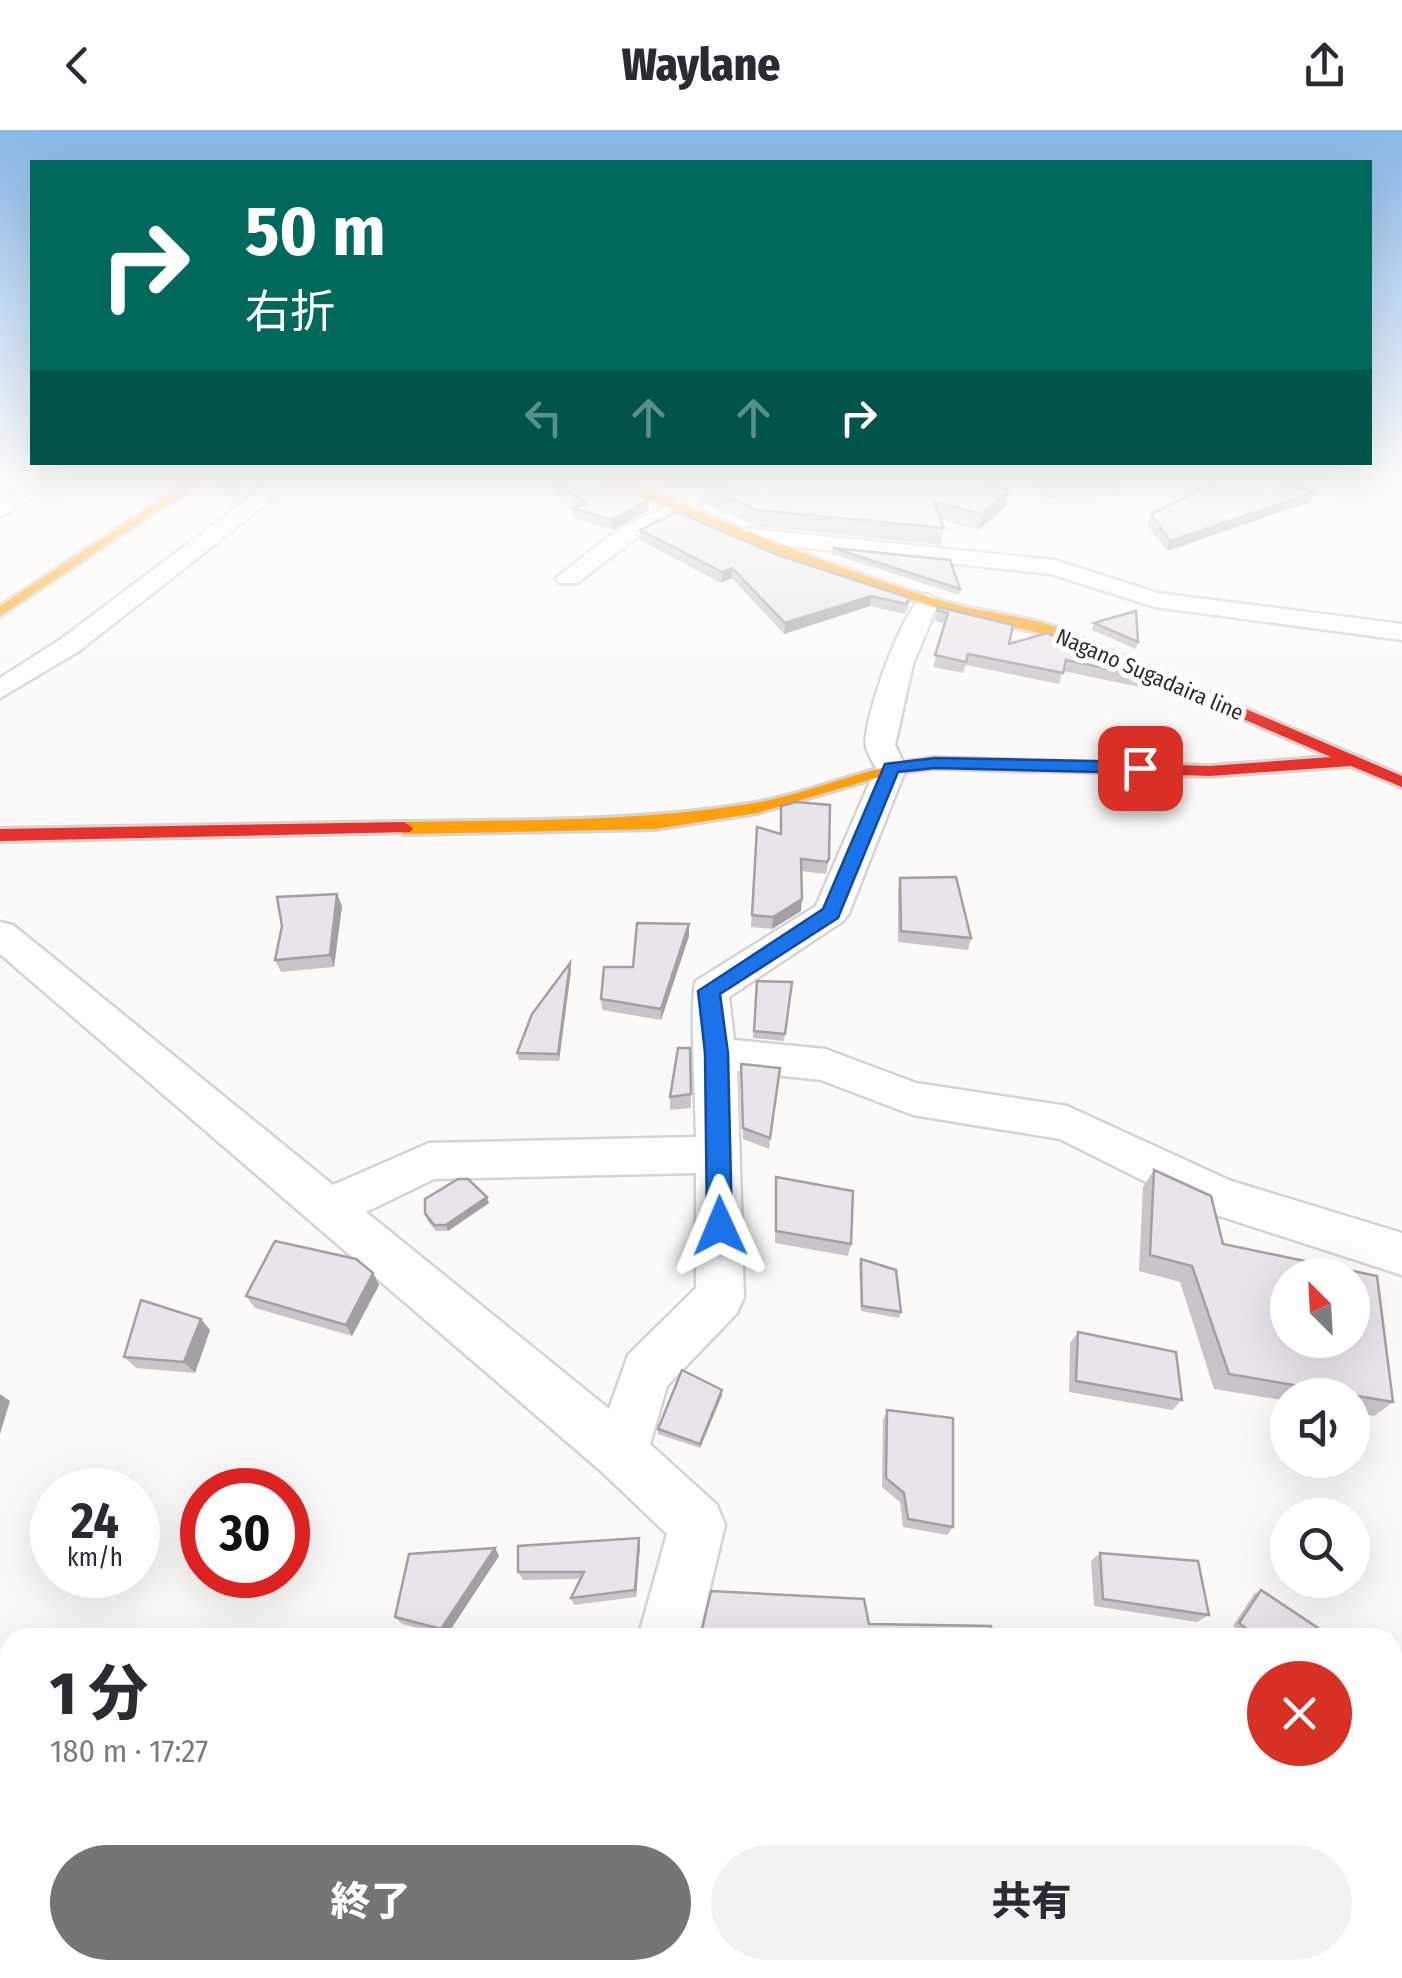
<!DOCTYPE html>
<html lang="ja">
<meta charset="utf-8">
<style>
:root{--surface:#fff;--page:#f2f2f3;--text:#2b2b33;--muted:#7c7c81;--accent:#767573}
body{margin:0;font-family:"Fira Sans Condensed","Noto Sans JP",sans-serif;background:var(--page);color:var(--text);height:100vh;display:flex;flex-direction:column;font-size:38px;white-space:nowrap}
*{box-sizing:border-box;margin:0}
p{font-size:32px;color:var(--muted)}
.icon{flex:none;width:55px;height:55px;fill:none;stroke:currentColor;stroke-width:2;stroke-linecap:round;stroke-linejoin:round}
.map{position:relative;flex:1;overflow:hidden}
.details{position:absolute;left:0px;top:1498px;width:1402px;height:352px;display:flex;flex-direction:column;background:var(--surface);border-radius:30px 30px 0 0;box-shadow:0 10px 40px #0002}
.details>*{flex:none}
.top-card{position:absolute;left:30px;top:30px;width:1342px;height:305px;border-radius:0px;box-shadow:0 10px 40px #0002;background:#00695c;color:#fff;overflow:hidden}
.needle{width:65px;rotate:336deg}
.controls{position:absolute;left:1270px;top:1128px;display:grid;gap:20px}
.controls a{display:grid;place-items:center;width:100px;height:100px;border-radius:50%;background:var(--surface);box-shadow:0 10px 40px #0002;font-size:50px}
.speed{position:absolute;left:30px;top:1338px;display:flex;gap:20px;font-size:50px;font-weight:700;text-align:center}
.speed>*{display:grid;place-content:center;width:130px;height:130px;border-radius:50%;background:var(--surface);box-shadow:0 10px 40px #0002;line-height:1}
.speed small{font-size:25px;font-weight:400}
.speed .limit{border:15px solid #d22;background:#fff;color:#111}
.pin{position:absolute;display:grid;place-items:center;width:85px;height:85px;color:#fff;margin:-42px;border-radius:20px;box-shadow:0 5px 15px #0006}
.me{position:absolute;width:110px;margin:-55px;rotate:359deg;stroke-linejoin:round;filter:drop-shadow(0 0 8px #0008)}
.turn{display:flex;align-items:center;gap:35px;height:210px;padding:0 50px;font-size:45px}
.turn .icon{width:130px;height:130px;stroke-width:2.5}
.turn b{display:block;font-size:70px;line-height:85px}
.lanes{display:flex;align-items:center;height:95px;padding:0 50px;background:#0003;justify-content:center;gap:50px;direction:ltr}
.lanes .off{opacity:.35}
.round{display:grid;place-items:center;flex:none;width:105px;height:105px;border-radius:52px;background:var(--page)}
.overview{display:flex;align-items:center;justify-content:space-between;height:170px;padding:0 50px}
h1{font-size:60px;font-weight:800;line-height:75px}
.action{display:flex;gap:20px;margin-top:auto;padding:20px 50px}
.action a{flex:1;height:115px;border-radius:60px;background:var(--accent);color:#fff;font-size:40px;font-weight:800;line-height:115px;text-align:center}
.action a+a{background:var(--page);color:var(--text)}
header{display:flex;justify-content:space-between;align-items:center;height:130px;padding:0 50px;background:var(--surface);font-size:45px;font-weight:800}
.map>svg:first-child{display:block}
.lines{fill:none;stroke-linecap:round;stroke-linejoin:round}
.street-tunnel{stroke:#d3d1cf;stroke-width:24;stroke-dasharray:24 11;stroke-linecap:butt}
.street-casing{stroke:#d6d4d3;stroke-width:5}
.slow-casing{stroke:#d6d4d3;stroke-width:6}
.jam-casing{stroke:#d6d4d3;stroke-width:6}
.street{fill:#fffefe;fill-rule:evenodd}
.slow{fill:#ff9f0a;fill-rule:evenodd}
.jam{fill:#e5322d;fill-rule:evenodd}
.wall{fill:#c8c4ca}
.shaded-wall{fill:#a3a0a4}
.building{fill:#e9e4eb;stroke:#a3a0a4;stroke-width:2.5;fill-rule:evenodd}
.route{fill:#1a73e8;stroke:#114b97;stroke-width:2.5}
.labels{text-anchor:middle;stroke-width:10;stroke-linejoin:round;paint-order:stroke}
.far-street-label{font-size:22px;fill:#2e2d2c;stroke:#fff}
</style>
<header><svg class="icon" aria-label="back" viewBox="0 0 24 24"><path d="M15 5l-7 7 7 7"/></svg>Waylane<svg class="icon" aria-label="share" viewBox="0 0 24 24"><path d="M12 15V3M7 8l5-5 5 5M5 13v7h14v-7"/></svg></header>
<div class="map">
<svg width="1402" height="1848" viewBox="0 0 1402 1848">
<rect width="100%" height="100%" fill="#fcfaf8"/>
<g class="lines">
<!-- street-tunnel -->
<polyline class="street-tunnel" points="217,349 260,354"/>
<!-- street casing -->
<g class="street-casing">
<g id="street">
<polygon points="39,349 65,349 0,387 0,371"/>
<polygon points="274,349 298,349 79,521 0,568 0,548 61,509"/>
<polygon points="678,371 689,378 686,383 636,408 577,453 559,453 556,448 620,398"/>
<polygon points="743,398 1054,430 1158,463 1402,494 1402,510 1155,477 1051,444 735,410 732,405"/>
<path d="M927 464 939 471 913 534 895 615 906 638 849 783 843 791 729 867 734 910 825 919 916 953 1067 976 1231 1051 1402 1103V1145L1204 1081 1060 1009 913 985 821 950 737 941 744 1167 737 1183 667 1256 650 1314 717 1375 725 1395 698 1508H638L667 1404 602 1342 0 824V792L13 795 333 1055 429 1013 696 1007C696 981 689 863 696 851L816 776 876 638C873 632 867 623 866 616 862 592 905 469 927 464ZM696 1043V1158L628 1225 609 1279 366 1082 434 1049Z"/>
<polygon points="602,1840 672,1840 671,1848 601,1848"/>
</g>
</g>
<!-- slow casing -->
<g class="slow-casing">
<g id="slow">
<polygon points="192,349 206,349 0,486 0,476"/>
<path d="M605 349H622C731 395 839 441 953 474 991 485 1056 488 1085 512L1078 516 1053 506 946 481 785 428Z"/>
<path d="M935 628 1035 631 1044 636 1035 641 935 638 893 643 757 683 655 699 404 704 395 698 404 692C520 690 635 692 749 674 812 664 868 635 935 628Z"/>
</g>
</g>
<!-- jam casing -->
<g class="jam-casing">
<g id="jam">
<polygon points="1073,509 1083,509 1402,646 1402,657 1351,636 1210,646 1029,640 1029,632 1035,631 1210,636 1331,627 1073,515"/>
<polygon points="404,692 413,698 410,702 0,711 0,699"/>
</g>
</g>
<!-- street -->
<use href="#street" class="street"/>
<!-- slow -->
<use href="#slow" class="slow"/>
<!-- jam -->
<use href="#jam" class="jam"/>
</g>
<!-- wall -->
<g class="wall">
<polygon points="646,349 714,349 673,360"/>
<polygon points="732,349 1006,377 978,400 940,390 944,398 941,415 757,396 703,373 703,357"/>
<polygon points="1022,349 1116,349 1122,354 1119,366 1044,368"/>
<polygon points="555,354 648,370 649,380 612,400 573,388 572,378 578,376 556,363"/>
<polygon points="1310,372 1167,421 1147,395 1151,384"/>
<polygon points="640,400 778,425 910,468 908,479 904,484 870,476 784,504 732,448 721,453 640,410"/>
<polygon points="833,418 960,459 959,465 832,424"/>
<polygon points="938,477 1009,514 1143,546 1139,557 1063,541 1059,554 966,535 963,543 933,537 945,494 935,491"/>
<polygon points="1094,493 1138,512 1136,519 1092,500"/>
<polygon points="757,697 829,729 826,744 801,741 801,781 772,799 751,797"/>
<polygon points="900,748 971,808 968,820 898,812 898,759"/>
<polygon points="337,764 342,776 334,837 281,842 275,830"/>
<polygon points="689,806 661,890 602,880 601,869 633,837"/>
<polygon points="571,840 559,931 519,930 517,923"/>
<polygon points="757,851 792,852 784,911 753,908"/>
<polygon points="690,918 691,978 670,980 670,967"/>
<polygon points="741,934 780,938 769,1019 743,1009"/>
<polygon points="1154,1040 1223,1114 1393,1272 1374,1286 1352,1282 1352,1265 1288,1265 1288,1271 1214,1259 1180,1152 1139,1141 1143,1057"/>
<polygon points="776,1047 851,1114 848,1126 775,1113"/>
<polygon points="489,1073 448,1101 436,1101 427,1090 425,1083"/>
<polygon points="861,1129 901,1182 899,1188 861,1181 859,1135"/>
<polygon points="373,1143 379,1155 352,1206 255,1178 246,1166"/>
<polygon points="210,1200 195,1243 136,1238 124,1227"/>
<polygon points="1078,1202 1182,1270 1172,1280 1069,1262 1070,1213"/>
<polygon points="722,1265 700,1318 658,1304 658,1299"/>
<polygon points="887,1280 953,1397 947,1405 903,1397 900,1372 882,1357 883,1290"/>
<polygon points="640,1416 636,1467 574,1475 571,1468 580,1449 523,1450 518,1442"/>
<polygon points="495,1418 499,1426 447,1505 402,1494 395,1487"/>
<polygon points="1100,1423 1209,1485 1197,1492 1094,1476 1091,1431"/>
<polygon points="1261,1460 1314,1508 1247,1508 1233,1496 1254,1464"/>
</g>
<!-- shaded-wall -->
<g class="shaded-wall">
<polygon points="673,349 714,349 673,360"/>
<polygon points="1009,361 1006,377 978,400 981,384"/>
<polygon points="1314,362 1310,372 1167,421 1170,411"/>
<polygon points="648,370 649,380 612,400 611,390"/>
<polygon points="732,438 732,448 721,453 722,442"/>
<polygon points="871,466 870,476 784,504 785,493"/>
<polygon points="337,764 342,776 334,837 330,825"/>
<polygon points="802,769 801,781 772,799 773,787"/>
<polygon points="689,794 689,806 661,890 661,879"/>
<polygon points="570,833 571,840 559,931 558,924"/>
<polygon points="487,1067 489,1073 448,1101 446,1095"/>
<polygon points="373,1143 379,1155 352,1206 346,1195"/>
<polygon points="201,1189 210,1200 195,1243 184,1232"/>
<polygon points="722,1260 722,1265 700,1318 700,1314"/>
<polygon points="0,1264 10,1271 0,1304"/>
<polygon points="639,1408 640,1416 636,1467 635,1460"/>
<polygon points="495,1418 499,1426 447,1505 441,1499"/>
<polygon points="513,1840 518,1840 517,1848 512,1848"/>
</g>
<!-- building -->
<g class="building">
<polygon points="567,349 599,349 648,370 611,390 572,378 588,373 555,354"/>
<polygon points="732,349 980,349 1009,361 981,384 934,371 944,398 758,380 703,357"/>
<polygon points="1039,349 1116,349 1122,354 1047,356"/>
<polygon points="1221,349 1275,349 1314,362 1170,411 1151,384"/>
<polygon points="677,382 778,425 910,468 906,474 871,466 785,493 732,438 722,442 640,400"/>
<polygon points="833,418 950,430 960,459"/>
<polygon points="938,477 1013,495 1009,514 1047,503 1143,546 1066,530 1063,543 968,524 966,532 935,525 948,483 937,480"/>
<polygon points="1136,481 1138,512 1094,493"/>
<polygon points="796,672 830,675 829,729 827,732 801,729 802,769 773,787 752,785 757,697 781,704 781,676"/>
<polygon points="956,747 971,808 901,801 900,748"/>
<polygon points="337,764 330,825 275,830 282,796 277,767"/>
<polygon points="637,793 689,794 661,879 601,869 604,837 633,837"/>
<polygon points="570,833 558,924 517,923 532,884"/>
<polygon points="757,851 792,852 785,904 754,901"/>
<polygon points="678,918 690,918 691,964 670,967"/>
<polygon points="741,934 780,938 770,1008 743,998"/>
<path d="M1154 1040 1211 1066 1223 1114 1377 1146 1393 1272 1229 1244 1192 1136 1150 1125ZM1288 1145H1352V1210H1288Z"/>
<polygon points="776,1047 853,1061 851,1114 776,1101"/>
<polygon points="458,1049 468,1049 487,1067 446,1095 434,1095 425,1083 425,1069"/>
<polygon points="275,1111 356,1129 373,1143 346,1195 246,1166"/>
<polygon points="861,1129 896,1140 901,1182 862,1176"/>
<polygon points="141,1170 201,1189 184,1232 124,1227"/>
<polygon points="1078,1202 1176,1222 1182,1270 1076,1251"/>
<polygon points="682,1240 722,1260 700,1314 658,1299"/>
<polygon points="887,1280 953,1288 953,1397 908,1389 904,1363 886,1348"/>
<polygon points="639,1408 635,1460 571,1468 584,1442 518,1442 518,1416"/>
<polygon points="495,1418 441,1499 395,1487 409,1424"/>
<polygon points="1100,1423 1198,1431 1209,1485 1103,1469"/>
<polygon points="1261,1460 1321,1500 1314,1508 1258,1508 1239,1493"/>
<polygon points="711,1461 864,1469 869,1494 991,1496 992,1508 700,1508"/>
<polygon points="386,1840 513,1840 512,1848 386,1848"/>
</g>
<!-- sky -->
<linearGradient id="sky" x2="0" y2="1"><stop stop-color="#88b7e8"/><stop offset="0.57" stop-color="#fefdfc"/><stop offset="1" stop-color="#fefdfc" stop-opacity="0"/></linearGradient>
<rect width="1402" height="608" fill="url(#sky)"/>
<!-- route -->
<polygon class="route" points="935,628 1140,632 1149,638 1140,643 935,638 898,642 838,788 720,864 728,923 732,1096 729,1104 720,1107 710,1104 707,1096 705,923 698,861 823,779 885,634"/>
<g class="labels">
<!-- far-street labels -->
<g class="far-street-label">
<text transform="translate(1150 544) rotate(23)" y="8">Nagano Sugadaira line</text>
</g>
</g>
</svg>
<div class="controls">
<a><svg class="needle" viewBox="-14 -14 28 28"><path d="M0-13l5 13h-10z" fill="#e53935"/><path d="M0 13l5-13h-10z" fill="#7c7c81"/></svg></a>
<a><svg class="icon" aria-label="sound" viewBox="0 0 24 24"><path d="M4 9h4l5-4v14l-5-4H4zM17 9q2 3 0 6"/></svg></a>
<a><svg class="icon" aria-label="search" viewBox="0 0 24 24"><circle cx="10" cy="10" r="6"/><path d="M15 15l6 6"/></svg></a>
</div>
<div class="speed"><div>24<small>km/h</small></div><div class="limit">30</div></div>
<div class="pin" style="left:1140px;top:638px;background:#d93025"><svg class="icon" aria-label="arrive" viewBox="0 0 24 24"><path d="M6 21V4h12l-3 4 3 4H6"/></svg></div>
<svg class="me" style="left:720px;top:1096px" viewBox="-20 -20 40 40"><path d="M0-17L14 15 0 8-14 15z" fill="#1a73e8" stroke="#fff" stroke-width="4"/></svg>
<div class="top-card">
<div class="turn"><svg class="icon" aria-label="right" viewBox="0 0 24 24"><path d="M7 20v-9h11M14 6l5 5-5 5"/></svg><div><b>50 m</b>右折</div></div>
<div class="lanes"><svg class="icon off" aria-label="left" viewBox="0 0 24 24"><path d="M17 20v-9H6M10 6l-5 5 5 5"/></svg><svg class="icon off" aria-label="ahead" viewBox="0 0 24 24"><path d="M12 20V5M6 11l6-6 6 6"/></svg><svg class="icon off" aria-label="ahead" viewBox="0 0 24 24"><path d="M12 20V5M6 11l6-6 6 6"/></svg><svg class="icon" aria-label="right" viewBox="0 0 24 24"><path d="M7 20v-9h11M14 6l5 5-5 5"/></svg></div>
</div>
<section class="details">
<div class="overview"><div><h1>1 分</h1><p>180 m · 17:27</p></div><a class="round" style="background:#d93025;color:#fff"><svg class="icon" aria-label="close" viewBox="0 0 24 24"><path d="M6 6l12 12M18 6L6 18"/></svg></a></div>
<div class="action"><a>終了</a><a>共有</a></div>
</section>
</div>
